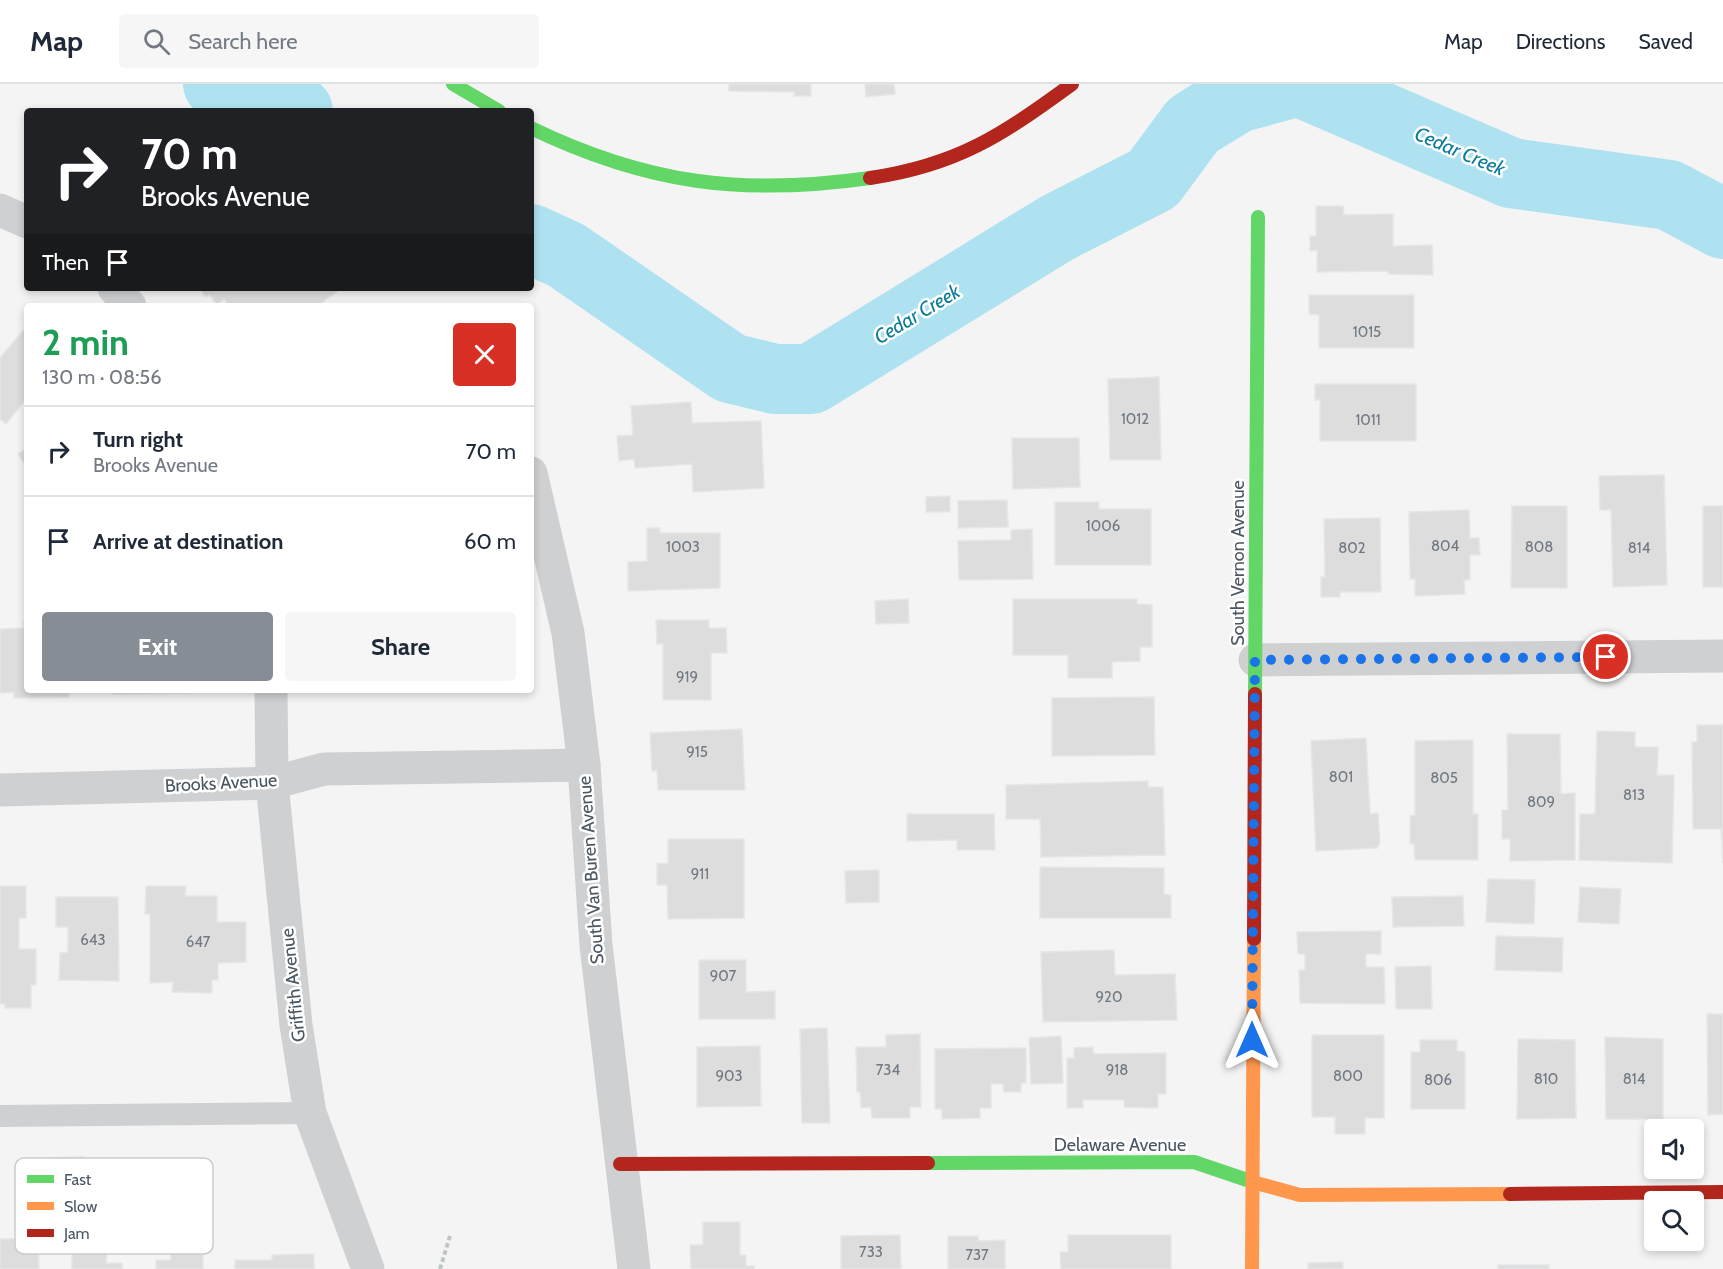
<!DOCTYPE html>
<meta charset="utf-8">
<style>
:root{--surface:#fff;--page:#f6f6f7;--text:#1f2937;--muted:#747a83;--line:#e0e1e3;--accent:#868d94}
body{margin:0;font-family:Cabin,sans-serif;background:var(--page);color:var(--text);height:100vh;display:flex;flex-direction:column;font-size:22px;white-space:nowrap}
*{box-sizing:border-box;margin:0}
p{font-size:20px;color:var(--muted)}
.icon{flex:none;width:33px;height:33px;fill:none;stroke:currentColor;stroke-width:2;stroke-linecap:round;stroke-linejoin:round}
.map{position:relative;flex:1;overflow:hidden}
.details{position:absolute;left:24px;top:219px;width:510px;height:390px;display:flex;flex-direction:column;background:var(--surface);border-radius:6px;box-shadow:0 3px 9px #0003}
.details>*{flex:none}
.hud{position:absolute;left:24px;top:24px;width:510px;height:183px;border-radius:6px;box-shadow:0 3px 9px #0003;background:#202124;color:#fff;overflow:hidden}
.fabs{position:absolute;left:1644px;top:1035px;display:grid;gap:12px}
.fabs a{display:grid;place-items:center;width:60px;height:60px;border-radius:6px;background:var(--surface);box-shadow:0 3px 9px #0003;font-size:30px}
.pin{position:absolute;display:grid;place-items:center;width:51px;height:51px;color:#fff;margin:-26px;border:3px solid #fff;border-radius:50%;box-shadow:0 2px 6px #0007}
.me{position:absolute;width:66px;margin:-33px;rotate:0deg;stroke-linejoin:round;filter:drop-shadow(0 0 4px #0008)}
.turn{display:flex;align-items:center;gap:21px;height:126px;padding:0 18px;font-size:27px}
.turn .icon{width:78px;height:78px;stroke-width:2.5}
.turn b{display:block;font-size:42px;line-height:51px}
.then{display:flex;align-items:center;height:57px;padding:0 18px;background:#0003;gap:12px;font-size:22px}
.round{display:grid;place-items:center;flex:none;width:63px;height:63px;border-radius:6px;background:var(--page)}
.headline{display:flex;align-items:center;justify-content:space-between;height:102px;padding:0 18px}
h1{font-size:36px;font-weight:700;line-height:45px;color:#1e9e55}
.cta{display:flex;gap:12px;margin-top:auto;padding:12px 18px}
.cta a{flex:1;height:69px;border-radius:6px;background:var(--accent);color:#fff;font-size:24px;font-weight:700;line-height:69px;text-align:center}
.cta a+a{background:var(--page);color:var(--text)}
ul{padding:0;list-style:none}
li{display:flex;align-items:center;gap:18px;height:90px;padding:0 18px;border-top:2px solid var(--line)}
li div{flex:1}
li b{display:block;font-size:22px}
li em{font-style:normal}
header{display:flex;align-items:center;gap:36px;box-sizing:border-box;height:84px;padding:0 30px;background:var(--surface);border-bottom:2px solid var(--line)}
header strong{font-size:28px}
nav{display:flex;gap:33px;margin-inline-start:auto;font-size:21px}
.search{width:420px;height:54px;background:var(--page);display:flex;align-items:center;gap:15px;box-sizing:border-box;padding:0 21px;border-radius:6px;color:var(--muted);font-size:22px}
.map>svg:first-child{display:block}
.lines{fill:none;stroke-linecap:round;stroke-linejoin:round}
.river{stroke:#aee2f0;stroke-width:70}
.building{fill:#ddddde;stroke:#e5e6e7;stroke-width:1.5}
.path{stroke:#bcc7c4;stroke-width:4;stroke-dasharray:4.5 3;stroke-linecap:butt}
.lane{stroke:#ced0d2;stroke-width:22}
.street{stroke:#ced0d2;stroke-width:33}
.fast{stroke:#63d668;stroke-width:14}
.slow{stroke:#ff974d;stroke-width:14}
.jam{stroke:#b3261e;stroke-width:14}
.route{stroke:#1a73e8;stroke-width:10;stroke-dasharray:0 18}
.labels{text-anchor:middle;stroke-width:5;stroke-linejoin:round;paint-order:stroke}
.number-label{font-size:15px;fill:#707881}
.street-label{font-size:18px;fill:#4a5661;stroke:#fff}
.water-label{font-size:20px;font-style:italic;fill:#0c7c9b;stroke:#fff}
.key{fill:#fff;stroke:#c9ccd0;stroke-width:1.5}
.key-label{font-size:16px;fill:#4a5661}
</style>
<header>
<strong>Map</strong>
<div class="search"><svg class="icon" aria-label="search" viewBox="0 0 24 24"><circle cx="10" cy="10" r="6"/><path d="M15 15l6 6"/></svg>Search here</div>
<nav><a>Map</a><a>Directions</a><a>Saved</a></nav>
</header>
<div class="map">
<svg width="1723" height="1185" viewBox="0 0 1723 1185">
<rect width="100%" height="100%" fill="#f4f4f4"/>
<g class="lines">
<!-- river -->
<g class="river">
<polyline points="218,0 298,27"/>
<polyline points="1305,0 1511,89 1669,111 1723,140"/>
<polyline points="531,155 566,171 730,284 775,295 811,295 1057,144 1153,95 1193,41 1237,14 1288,0"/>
</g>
</g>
<!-- building -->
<g class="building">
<polygon points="729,0 811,0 811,12 794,12 795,8 729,7"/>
<polygon points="865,0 894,0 895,10 866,13"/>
<polygon points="1316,122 1343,122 1344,131 1393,130 1393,162 1432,161 1433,191 1388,190 1388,187 1317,188 1317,166 1310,167 1310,152 1316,152"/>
<polygon points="199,204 342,204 317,222 229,222 224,215 217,221 209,210 206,213"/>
<polygon points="1309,211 1414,211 1414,264 1319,264 1319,231 1309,230"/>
<polygon points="26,243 27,314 6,340 0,335 0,274"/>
<polygon points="1159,293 1161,376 1110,376 1108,295"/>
<polygon points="1315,300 1416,300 1416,357 1320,357 1320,316 1315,316"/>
<polygon points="691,318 692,339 761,337 764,404 693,408 692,380 635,384 634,375 619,377 617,352 633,351 631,322"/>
<polygon points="1012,354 1079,354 1080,403 1013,405"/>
<polygon points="27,364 27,384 18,370"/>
<polygon points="1664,391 1667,501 1613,503 1611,426 1600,426 1599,392"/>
<polygon points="950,412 950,428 926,428 926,413"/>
<polygon points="1007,416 1008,443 958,444 958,417"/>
<polygon points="1055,418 1099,418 1099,425 1151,425 1151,481 1055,481"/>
<polygon points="1512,422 1567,422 1567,504 1511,504"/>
<rect x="1703" y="422" width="20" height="81"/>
<polygon points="1469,426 1470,454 1479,454 1480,471 1470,471 1470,496 1464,496 1465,510 1415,512 1415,495 1410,495 1409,428"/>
<polygon points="1380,434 1381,508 1340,508 1340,513 1321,513 1321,493 1325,493 1324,435"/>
<polygon points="647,444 660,444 660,449 720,449 720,504 628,507 628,478 647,477"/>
<polygon points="1032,445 1033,495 959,496 958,457 1011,456 1011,446"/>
<polygon points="908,515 909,539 876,540 875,517"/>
<polygon points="1013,515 1137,515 1137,520 1152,521 1152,563 1140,563 1140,577 1112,578 1112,594 1068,594 1068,571 1013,571"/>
<polygon points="656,536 709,536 709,544 726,544 727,569 711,569 711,616 663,616 663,560 657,560"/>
<polygon points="24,537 27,537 27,606 69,606 69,613 14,614 14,608 0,609 0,545 24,544"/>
<polygon points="113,606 192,606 192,609 113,610"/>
<polygon points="1154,613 1155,671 1052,672 1052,614"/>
<polygon points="1697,641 1723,641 1723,779 1721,745 1693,745 1692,658 1697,658"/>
<polygon points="742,645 745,706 658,706 657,686 652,687 650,649"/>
<polygon points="1597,647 1635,648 1635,663 1658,663 1657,691 1674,691 1672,779 1579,776 1580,730 1595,730"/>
<polygon points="1507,650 1560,650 1561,710 1575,709 1575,776 1510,777 1510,755 1502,755 1502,726 1508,726"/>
<polygon points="1366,654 1370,730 1378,729 1380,759 1377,764 1316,767 1311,657"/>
<polygon points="1473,656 1473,730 1478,730 1478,776 1415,776 1414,760 1410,760 1410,732 1415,731 1415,657"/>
<polygon points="1148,697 1148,703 1163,703 1165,771 1041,773 1040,735 1006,735 1006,701"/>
<polygon points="907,730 994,730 995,766 957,766 957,756 907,757"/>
<polygon points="668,755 744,755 744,834 668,835 667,801 657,801 657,780 668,779"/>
<polygon points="1040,783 1164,784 1164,810 1171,811 1171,834 1040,834"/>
<polygon points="879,786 879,818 846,819 845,787"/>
<polygon points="1488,795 1535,796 1534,840 1486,838"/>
<polygon points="0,802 26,802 26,834 19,834 19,865 36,865 36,901 31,901 31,924 5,924 5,920 0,920"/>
<polygon points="146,802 186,802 185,812 217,812 217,838 246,838 246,878 218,879 218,896 212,896 212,909 172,908 173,898 150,899 150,830 145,830"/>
<polygon points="1580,803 1621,805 1619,840 1578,838"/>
<polygon points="1463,812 1464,842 1393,843 1392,813"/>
<polygon points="56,813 118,813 119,897 59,896 60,869 68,868 68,843 56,843"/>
<polygon points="1381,847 1381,870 1366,870 1366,883 1384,883 1385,920 1300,919 1299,886 1305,886 1305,870 1298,870 1297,848"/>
<polygon points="1496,852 1563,854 1562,888 1495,886"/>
<polygon points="1114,866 1115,891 1175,890 1177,936 1043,938 1041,868"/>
<polygon points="699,876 746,876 746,908 775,907 775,935 699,935"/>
<polygon points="1431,882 1432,925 1396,925 1395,883"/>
<polygon points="1707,930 1723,930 1723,1030 1708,1031"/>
<polygon points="827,944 830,1039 802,1039 800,945"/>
<polygon points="920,950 921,1023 910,1023 910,1034 872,1034 871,1023 861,1024 860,1008 857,1008 856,963 886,963 886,951"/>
<polygon points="1312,951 1384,951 1384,1034 1365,1034 1365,1050 1335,1050 1335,1033 1312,1033"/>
<polygon points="1061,952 1063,999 1031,1000 1029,954"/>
<polygon points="1605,953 1663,955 1663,1035 1606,1035"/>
<polygon points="1518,955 1575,956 1576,1034 1517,1035"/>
<polygon points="1420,956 1457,956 1457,967 1465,968 1465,1025 1411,1025 1411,968 1420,968"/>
<polygon points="760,962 761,1022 697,1023 697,963"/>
<polygon points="1093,963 1093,970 1166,969 1166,1010 1158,1010 1158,1024 1124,1023 1124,1016 1083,1016 1083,1024 1067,1024 1067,974 1074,974 1074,964"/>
<polygon points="1026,964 1026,999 1021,999 1021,1008 1004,1008 1003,1000 991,1000 991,1024 980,1024 980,1034 942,1035 942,1025 935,1025 935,965"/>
<polygon points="84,1073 85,1121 44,1122 43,1074"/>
<polygon points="703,1138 740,1138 740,1171 746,1171 746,1182 754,1182 754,1185 691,1185 690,1161 703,1161"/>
<polygon points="900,1151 901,1185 841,1185 841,1152"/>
<polygon points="1068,1151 1171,1151 1171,1185 1061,1185 1060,1168 1068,1168"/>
<polygon points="948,1152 978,1152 978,1157 1005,1156 1005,1185 948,1185"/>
<polygon points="38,1154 39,1185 0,1185 0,1155"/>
<polygon points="170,1161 203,1161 203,1185 156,1185 156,1176 171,1176"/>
<polygon points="72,1169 107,1169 106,1179 122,1179 122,1185 72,1185"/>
<polygon points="314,1170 314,1185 235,1185 235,1176 272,1176 272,1171"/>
<polygon points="1343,1178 1343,1185 1308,1185 1308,1179"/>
<rect x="1498" y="1181" width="51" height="4"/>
</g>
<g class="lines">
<!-- path -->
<polyline class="path" points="440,1185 450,1152"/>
<!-- lane -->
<polyline class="lane" points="0,1032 310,1029"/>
<!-- street -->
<g class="street">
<polyline points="0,126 27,138"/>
<polyline points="114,204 130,222"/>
<polyline points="531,389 568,549 584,681 596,861 634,1185"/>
<polyline points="1255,576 1723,572"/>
<polyline points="271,606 272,699 296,941 310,1029 368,1185"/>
<polyline points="0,706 272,699 324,685 584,681"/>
</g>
<!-- fast -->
<g class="fast">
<polyline points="453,0 499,27"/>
<path d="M531 44C647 100 742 112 870 94"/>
<polyline points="1255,610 1258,133"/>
<polyline points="928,1079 1194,1078 1256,1099"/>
</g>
<!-- slow -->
<g class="slow">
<polyline points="1256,1099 1300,1111 1510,1110"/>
<polyline points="1252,1185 1254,855"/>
</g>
<!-- jam -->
<g class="jam">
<path d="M870 94C958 81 1002 51 1072 0"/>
<polyline points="1254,855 1255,610"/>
<polyline points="620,1080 928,1079"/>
<polyline points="1510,1110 1723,1108"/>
</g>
</g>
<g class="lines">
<!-- route -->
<polyline class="route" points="1252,956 1255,576 1606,573"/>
</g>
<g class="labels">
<!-- number labels -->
<g class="number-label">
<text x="1367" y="253">1015</text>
<text x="1135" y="340">1012</text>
<text x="1368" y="341">1011</text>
<text x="1103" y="447">1006</text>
<text x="1445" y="467">804</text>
<text x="683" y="468">1003</text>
<text x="1539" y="468">808</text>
<text x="1352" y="469">802</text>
<text x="1639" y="469">814</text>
<text x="687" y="598">919</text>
<text x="697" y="673">915</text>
<text x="1341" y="698">801</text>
<text x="1444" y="699">805</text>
<text x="1634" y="716">813</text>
<text x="1541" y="723">809</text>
<text x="700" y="795">911</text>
<text x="93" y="861">643</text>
<text x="198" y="863">647</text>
<text x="723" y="897">907</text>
<text x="1109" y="918">920</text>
<text x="888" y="991">734</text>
<text x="1117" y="991">918</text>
<text x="729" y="997">903</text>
<text x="1348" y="997">800</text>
<text x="1546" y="1000">810</text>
<text x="1634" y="1000">814</text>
<text x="1438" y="1001">806</text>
<text x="871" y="1173">733</text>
<text x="977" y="1176">737</text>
</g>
<!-- street labels -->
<g class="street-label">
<text transform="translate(1238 479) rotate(-90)" y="6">South Vernon Avenue</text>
<text transform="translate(221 699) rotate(-3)" y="6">Brooks Avenue</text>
<text transform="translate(591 786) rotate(-94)" y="6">South Van Buren Avenue</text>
<text transform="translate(293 901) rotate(-96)" y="6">Griffith Avenue</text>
<text x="1120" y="1067">Delaware Avenue</text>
</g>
<!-- water labels -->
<g class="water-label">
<text transform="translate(1460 67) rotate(23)" y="7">Cedar Creek</text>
<text transform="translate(917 230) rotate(-31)" y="7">Cedar Creek</text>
</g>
</g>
<!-- legend -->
<rect x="15" y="1074" width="198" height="96" rx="9" class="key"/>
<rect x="27" y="1091" width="27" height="8" fill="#63d668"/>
<rect x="27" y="1118" width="27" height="8" fill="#ff974d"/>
<rect x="27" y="1145" width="27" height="8" fill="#b3261e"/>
<g class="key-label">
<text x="64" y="1101">Fast</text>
<text x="64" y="1128">Slow</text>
<text x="64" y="1155">Jam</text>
</g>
</svg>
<div class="fabs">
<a><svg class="icon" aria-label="sound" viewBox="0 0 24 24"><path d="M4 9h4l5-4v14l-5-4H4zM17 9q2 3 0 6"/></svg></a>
<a><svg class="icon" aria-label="search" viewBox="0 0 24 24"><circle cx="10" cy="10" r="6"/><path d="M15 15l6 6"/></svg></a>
</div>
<div class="pin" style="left:1606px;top:573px;background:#d93025"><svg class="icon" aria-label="arrive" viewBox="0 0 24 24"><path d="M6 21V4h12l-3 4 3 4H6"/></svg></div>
<svg class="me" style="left:1252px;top:956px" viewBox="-20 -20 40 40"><path d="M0-17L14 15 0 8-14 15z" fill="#1a73e8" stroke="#fff" stroke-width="4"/></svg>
<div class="hud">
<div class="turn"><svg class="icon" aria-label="right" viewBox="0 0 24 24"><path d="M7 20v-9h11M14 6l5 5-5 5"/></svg><div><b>70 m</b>Brooks Avenue</div></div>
<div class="then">Then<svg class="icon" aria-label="arrive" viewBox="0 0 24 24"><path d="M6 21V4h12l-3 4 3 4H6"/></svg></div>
</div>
<section class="details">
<div class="headline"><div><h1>2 min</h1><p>130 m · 08:56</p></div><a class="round" style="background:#d93025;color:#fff"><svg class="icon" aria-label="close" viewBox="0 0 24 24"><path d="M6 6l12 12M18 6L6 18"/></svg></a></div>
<ul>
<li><svg class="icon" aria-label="right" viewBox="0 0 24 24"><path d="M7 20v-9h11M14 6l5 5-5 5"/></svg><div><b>Turn right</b><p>Brooks Avenue</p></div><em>70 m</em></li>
<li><svg class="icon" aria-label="arrive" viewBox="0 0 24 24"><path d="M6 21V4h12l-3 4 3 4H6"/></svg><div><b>Arrive at destination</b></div><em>60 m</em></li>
</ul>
<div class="cta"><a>Exit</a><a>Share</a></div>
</section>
</div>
